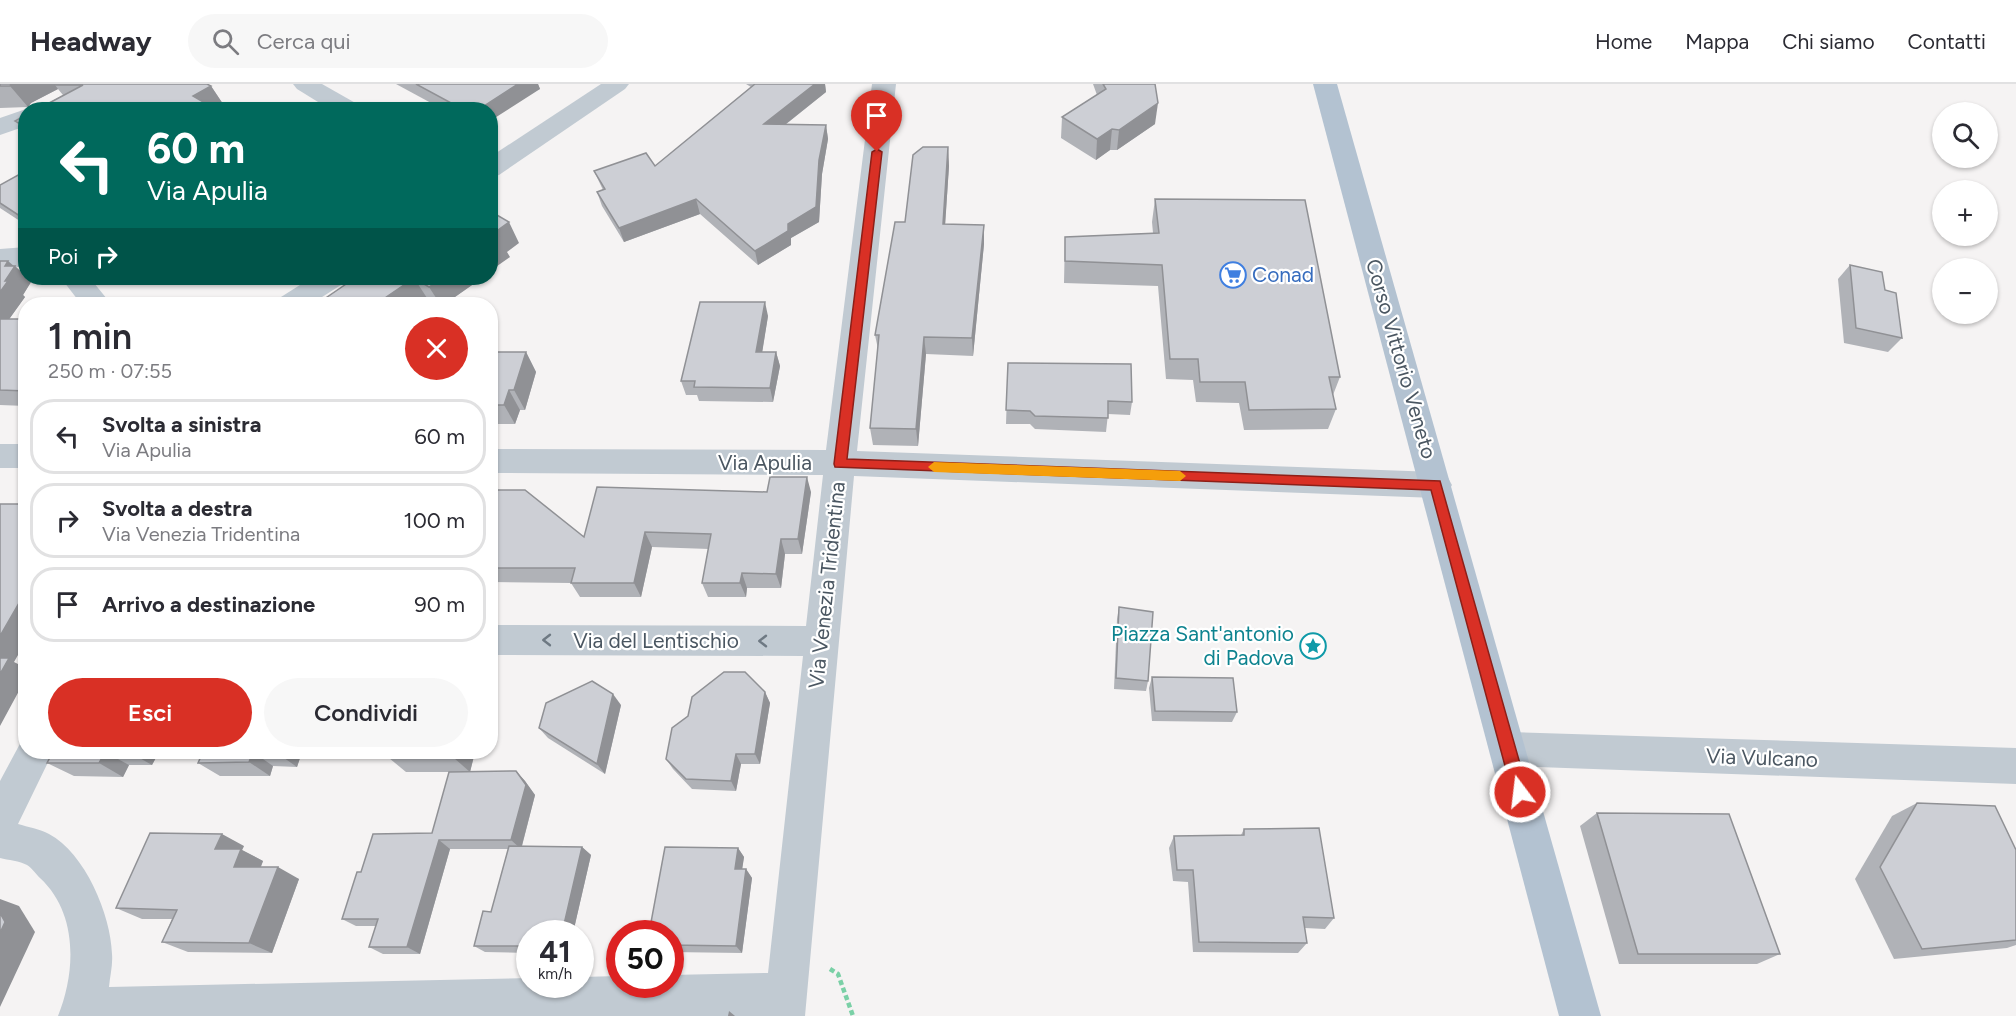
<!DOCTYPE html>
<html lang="it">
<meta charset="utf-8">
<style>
:root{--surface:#fff;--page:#f7f7f7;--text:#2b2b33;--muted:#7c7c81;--line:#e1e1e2;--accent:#d93025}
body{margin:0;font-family:Figtree,sans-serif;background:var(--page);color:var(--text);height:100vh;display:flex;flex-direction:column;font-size:22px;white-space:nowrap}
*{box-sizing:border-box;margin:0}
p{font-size:20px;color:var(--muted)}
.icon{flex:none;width:33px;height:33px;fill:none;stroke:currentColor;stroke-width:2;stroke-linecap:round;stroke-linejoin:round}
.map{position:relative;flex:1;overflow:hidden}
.side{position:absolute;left:18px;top:213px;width:480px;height:462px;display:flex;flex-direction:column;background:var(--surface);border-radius:24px;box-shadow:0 2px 4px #0004}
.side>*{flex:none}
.banner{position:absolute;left:18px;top:18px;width:480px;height:183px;border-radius:24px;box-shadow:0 2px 4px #0004;background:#00695c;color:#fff;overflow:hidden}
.tools{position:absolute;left:1932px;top:18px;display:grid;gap:12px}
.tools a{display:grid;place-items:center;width:66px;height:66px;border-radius:50%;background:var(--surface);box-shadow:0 2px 4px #0004;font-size:30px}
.speed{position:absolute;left:516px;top:836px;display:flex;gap:12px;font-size:30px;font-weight:700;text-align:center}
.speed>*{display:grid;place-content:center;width:78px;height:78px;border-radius:50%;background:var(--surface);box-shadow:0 2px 4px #0004;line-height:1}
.speed small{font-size:15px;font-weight:400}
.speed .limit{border:9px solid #d22;background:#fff;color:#111}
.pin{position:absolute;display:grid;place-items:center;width:51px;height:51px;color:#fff;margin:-62px -26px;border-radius:50% 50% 50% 0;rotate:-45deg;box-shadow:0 0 6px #0007}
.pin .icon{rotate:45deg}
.me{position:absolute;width:66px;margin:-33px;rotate:345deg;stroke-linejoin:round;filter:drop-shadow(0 0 4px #0008)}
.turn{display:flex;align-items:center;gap:21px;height:126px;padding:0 30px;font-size:27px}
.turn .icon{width:78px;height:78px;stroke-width:2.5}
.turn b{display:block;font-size:42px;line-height:51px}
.then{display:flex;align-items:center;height:57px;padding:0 30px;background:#0003;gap:12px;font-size:22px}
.round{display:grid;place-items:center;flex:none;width:63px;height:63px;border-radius:32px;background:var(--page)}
.head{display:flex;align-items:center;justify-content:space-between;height:102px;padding:0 30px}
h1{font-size:36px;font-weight:600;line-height:45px}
.primary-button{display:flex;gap:12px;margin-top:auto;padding:12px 30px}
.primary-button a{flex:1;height:69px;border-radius:36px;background:var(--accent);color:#fff;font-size:24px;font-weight:600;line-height:69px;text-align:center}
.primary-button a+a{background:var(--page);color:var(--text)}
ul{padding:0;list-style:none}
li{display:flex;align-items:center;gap:18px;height:75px;margin:0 12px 9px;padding:0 18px;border:3px solid var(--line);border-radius:24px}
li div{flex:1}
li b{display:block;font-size:22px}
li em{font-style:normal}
header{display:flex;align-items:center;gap:36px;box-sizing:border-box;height:84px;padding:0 30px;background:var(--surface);border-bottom:2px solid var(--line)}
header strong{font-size:28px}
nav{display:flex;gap:33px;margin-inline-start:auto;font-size:21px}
.search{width:420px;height:54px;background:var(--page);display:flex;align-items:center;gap:15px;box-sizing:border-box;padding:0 21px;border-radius:33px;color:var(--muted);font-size:22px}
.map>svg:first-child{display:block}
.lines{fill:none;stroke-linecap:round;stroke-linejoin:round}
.path{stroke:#7ad0a6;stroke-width:4.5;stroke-dasharray:5 3;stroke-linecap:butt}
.minor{fill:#c1cad2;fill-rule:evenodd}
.major{fill:#b3c2d1;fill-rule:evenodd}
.wall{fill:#b0b2b7}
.shaded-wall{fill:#909195}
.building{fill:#cdcfd5;stroke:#909195;stroke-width:1.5}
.oneway{stroke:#6e7983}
.route{fill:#d93025;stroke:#8d1f18;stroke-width:1.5}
.slow{fill:#f59e0b}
.labels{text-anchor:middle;stroke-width:4.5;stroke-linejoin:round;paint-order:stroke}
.shop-label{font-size:21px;fill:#366cbe;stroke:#fff;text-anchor:start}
.street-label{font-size:21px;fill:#4a5661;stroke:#fff}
.culture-label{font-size:21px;fill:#0d838f;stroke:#fff;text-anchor:end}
</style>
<header>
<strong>Headway</strong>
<div class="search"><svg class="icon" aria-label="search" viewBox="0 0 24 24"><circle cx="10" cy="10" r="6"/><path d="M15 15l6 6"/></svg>Cerca qui</div>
<nav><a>Home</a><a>Mappa</a><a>Chi siamo</a><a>Contatti</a></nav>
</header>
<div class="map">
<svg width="2016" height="932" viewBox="0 0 2016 932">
<rect width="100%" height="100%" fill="#f5f3f3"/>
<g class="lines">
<!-- path -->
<polyline class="path" points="830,885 838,890 853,932"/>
<!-- minor -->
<g class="minor">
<polygon points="293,0 322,0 359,21 362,26 331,26 297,5"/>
<polygon points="601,0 629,0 625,5 499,91 490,93 490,73"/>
<path d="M872 0H896L857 367 1436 388 1447 392 1452 401 1447 410 1436 414 854 392 805 932H58C76 888 78 829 40 794 36 790 32 784 27 781 20 777 8 776 0 774V697L22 656 26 654V668H53L18 740C28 743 40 745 49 750 85 769 111 831 112 870 113 881 110 892 109 903L530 894V900H580V893L620 892V900H670V891L768 889 803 572 490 571V541L806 542 823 391 490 389V365L826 366Z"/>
<polygon points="26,25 26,42 0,51 0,34"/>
<polygon points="26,163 26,182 0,185 0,165"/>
<polygon points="61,194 90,194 111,220 81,220"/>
<polygon points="311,194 345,194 341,201 311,220 277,220 281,213"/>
<rect x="0" y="360" width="26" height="24"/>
<polygon points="1508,648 2016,664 2016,700 1508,682 1495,677 1490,665 1495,653"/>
</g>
<!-- major -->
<polygon class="major" points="1313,0 1337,0 1601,932 1559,932"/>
</g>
<!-- wall -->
<g class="wall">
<polygon points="0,0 211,2 225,23 221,26 36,26 63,11 58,5 31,19 28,23 0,24"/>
<polygon points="396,0 538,0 540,5 490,26 444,26"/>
<polygon points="746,0 825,0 826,8 785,41 826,41 828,55 822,90 819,138 791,154 791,161 758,181 700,130 624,158 602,122 597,108 603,106 594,87 655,82 751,3"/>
<polygon points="1093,0 1155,0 1155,40 1117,66 1110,66 1096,76 1061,54 1062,33 1097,11"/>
<polygon points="26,31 26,48 15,37"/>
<polygon points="948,63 949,82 945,140 984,141 984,160 973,272 926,270 918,362 873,361 870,344 878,265 875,251 905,138"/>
<polygon points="26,90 26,141 0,124 0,101"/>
<polygon points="1155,115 1340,293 1333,311 1336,325 1328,345 1244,346 1239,319 1196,318 1193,296 1166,295 1158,202 1064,199 1065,153 1153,149 1152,138"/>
<polygon points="0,177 13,182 31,198 23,211 25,213 9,235 26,235 26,322 0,321"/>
<polygon points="1850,181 1885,206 1902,254 1888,268 1844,259 1838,195"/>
<polygon points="355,194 482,194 445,220 437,220 427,214 418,220 317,220"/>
<polygon points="768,232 762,268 776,268 780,282 773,318 699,317 697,311 686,311 681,297"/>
<polygon points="490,268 526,268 536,288 525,326 520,326 515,340 490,340"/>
<polygon points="1008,279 1132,318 1130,331 1108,330 1106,348 1035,345 1030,340 1006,340"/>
<polygon points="490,408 584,453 767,408 811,408 802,470 785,470 781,504 747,504 746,513 708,513 702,499 709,465 652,463 641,513 580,513 571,499 490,498"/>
<polygon points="1119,523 1148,597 1146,607 1114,605 1117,535"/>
<polygon points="1152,593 1237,628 1232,638 1152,637 1149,604"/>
<polygon points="765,608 770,619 760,680 741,680 736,707 692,705 673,685 666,675"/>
<polygon points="621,621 605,690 548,654 539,644"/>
<polygon points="53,668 159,668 152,681 129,681 123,693 74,692 47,679"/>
<polygon points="203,668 302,668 297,683 273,682 270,692 220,692 198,679"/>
<polygon points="475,668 470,688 406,688 389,674"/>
<polygon points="516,687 525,697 535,711 522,762 582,763 591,771 573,849 530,849 530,869 485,868 474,862 491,828 508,765 450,765 420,870 383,870 369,863 376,842 356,842 342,835 361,788 432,749"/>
<polygon points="1917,719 2016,766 2016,861 2007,864 1894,875 1855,795 1892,732"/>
<polygon points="1597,729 1780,870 1757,880 1619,880 1580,742"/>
<polygon points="1244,745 1334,834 1325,845 1305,844 1307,859 1298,869 1193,868 1188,798 1173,797 1169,764 1174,752 1241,751"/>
<polygon points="244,762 242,766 263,777 261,783 299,795 272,869 188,868 162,858 172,835 142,835 116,824"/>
<polygon points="738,764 744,773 742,785 746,785 752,794 742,869 670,868 670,849"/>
</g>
<!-- shaded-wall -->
<g class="shaded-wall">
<polygon points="11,0 68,0 55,1 58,5 31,19 28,23 10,2"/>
<polygon points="518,0 538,0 540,5 490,37 490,26 478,26"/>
<polygon points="815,0 825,0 826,8 767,55 764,40"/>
<polygon points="211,2 225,23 221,26 202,26 193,12"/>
<polygon points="1158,19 1155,40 1117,66 1119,46"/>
<polygon points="826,41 828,55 822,90 819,138 791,154 791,161 758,181 755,167 788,140 819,76"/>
<polygon points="1112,45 1110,66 1096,76 1097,55"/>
<polygon points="948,63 949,82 944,158 943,140"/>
<polygon points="696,115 700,130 624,158 619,144"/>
<polygon points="509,138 519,159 507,168 510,173 490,187 490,158 494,149"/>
<polygon points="984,141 984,160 973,272 972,254"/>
<polygon points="8,177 15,183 15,182 26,192 26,194 27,194 31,198 23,211 25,213 0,248 0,208 5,182"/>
<polygon points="414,194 427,214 418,220 376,220"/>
<polygon points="442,194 482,194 445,220 440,220 429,203"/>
<polygon points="765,218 768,232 760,282 756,268"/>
<polygon points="924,253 926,270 918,362 916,345"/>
<polygon points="526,268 536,288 525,326 514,306"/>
<polygon points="776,268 780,282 773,318 770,304"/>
<polygon points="509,306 520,326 515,340 504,321"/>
<polygon points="807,393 811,408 802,470 798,455"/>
<polygon points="645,448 652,463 641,513 634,499"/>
<polygon points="781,455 785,470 781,504 776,490"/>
<polygon points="742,489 747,504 746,513 740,499"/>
<polygon points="26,507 26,557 14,578 26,584 26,594 0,642 0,552"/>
<polygon points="765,608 770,619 760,680 755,670"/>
<polygon points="613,610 621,621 605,690 597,680"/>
<polygon points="105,668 129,681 123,693 99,679"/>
<polygon points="129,668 159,668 152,681"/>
<polygon points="253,668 273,682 270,692 249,678"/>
<polygon points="277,668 302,668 297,683 277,669"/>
<polygon points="456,668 475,668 470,688 454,674"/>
<polygon points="736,670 741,680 736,707 731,697"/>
<polygon points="516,687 525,697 535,711 521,765 511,756"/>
<polygon points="222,750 244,762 242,766 263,777 256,794 234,783 215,765"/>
<polygon points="439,756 450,765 420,870 407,863"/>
<polygon points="582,763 591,771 573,849 562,849"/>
<polygon points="738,764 744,773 741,793 735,785"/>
<polygon points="278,783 299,795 272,869 249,859"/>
<polygon points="746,785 752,794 742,869 736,862"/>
<polygon points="0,815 19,822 35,848 0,923"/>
<polygon points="729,927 735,932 728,932"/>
</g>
<!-- building -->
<g class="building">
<polygon points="0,0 11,0 10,2 0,2"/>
<polygon points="57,0 207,0 211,2 193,12 217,26 36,26 83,1 55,1"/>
<polygon points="416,0 518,0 478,26 464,26"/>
<polygon points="755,0 815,0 764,40 826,41 819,76 816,123 788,140 788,147 755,167 696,115 619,144 597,108 605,105 594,87 646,69 655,82"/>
<polygon points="1103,0 1155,0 1158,19 1119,46 1112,45 1097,55 1062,33 1106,5"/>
<polygon points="26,31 26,43 15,37"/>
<polygon points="923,63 948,63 943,140 984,141 972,254 924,253 916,345 870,344 879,251 875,251 895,138 905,138 913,71"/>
<polygon points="20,90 26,90 26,136 0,119 0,101"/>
<polygon points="1155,115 1305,116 1340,293 1329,293 1336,325 1249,326 1245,298 1200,298 1198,275 1170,275 1162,181 1065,177 1065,153 1159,149"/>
<polygon points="490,127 509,138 494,149 499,152 490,158"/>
<polygon points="0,177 8,177 5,182 15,182 5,197 8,197 0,208"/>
<polygon points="1850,181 1882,188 1885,206 1896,209 1902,254 1856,244"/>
<polygon points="355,194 414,194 376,220 317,220"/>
<polygon points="414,194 442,194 429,203"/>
<polygon points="700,218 765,218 756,268 776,268 770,304 694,303 695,297 681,297"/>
<polygon points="0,235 26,235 26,307 0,306"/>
<polygon points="490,268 526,268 514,306 509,306 504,321 490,321"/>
<polygon points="1008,279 1131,280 1132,318 1108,317 1108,334 1035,332 1030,327 1006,326"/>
<polygon points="770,393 807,393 798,455 781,455 776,490 742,489 740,499 702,499 711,450 645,448 634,499 571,499 575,484 490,484 490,408 495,406 525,406 584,453 597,403 767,408"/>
<polygon points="0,420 26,420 26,507 0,552"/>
<polygon points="1119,523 1153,528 1148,597 1116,594"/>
<polygon points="0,574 9,574 0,590"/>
<polygon points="724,588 745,588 765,608 755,670 736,670 731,697 686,695 666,675 672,644 688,632 692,613"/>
<polygon points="1152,593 1233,594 1237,628 1155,627"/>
<polygon points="592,597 613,610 597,680 539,644 546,619"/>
<polygon points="53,668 105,668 99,679 47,679"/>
<polygon points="203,668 277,668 277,669 253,668 249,678 198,679"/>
<polygon points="391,668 456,668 454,674 389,674"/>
<polygon points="516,687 526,701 511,756 439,756 407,863 369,863 378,835 342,835 357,788 361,788 373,750 432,749 449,688"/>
<polygon points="1917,719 1995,722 2016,766 2016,856 1922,865 1880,783"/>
<polygon points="1597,729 1729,730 1780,870 1638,870"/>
<polygon points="1319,744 1334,834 1303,833 1307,859 1199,858 1193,786 1177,786 1174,752 1244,751 1244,745"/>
<polygon points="150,749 222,750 215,765 241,765 234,783 278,783 249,859 162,858 177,826 116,824"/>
<polygon points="509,762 582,763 562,849 530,849 530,862 474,862 483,827 491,828"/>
<polygon points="665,763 738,764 735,785 746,785 736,862 670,861 670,849 649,849"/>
<polygon points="0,829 5,838 0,849"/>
</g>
<!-- one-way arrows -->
<defs><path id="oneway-chevron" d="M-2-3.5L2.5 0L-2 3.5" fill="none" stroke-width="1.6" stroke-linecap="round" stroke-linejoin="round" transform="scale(1.5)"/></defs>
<g class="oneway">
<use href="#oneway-chevron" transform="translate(547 556) rotate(-180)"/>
<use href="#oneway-chevron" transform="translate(763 557) rotate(-180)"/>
</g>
<!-- route -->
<polygon class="route" points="877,65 882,68 847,375 1440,397 1528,708 1525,714 1520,716 1514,714 1512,708 1431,406 835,383 834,380 872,68"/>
<!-- slow -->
<polygon class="slow" points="934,378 1180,387 1186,392 1180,397 934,388 928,383"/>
<!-- icons -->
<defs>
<g id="supermarket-ring" transform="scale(1.35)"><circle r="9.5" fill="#fff" stroke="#3f7fe0" stroke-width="1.5"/><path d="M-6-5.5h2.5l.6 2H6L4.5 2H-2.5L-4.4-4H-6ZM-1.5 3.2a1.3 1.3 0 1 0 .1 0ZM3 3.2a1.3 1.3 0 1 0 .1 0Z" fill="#3f7fe0"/></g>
<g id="sight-ring" transform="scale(1.35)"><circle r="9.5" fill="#fff" stroke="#0f9aa8" stroke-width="1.5"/><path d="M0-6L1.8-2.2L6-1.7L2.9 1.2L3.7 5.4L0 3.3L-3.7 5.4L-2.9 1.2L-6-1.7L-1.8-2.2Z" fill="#0f9aa8"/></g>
</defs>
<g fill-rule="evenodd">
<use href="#supermarket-ring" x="1233" y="191"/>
<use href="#sight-ring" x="1313" y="562"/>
</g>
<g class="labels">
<!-- shop labels -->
<g class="shop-label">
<text x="1252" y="198">Conad</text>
</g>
<!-- street labels -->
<g class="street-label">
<text transform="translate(1401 275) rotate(74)" y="7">Corso Vittorio Veneto</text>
<text x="765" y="386">Via Apulia</text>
<text transform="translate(827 501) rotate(-84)" y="7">Via Venezia Tridentina</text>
<text x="656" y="564">Via del Lentischio</text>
<text transform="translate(1762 674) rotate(2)" y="7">Via Vulcano</text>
</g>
<!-- culture labels -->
<g class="culture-label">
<text x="1294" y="557">Piazza Sant'antonio<tspan x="1294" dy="24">di Padova</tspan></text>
</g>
</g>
</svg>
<div class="tools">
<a><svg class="icon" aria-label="search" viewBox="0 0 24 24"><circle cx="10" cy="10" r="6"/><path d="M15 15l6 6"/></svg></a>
<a>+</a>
<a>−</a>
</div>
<div class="speed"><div>41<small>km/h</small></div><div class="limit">50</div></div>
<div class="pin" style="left:877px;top:68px;background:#d93025"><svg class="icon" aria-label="arrive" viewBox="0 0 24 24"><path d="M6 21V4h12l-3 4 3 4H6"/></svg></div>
<svg class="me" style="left:1520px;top:708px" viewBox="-20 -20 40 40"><circle r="17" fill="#d93025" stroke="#fff" stroke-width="3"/><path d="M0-11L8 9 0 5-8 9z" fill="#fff"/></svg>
<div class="banner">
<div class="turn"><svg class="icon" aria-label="left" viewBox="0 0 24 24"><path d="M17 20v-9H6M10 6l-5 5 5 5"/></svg><div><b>60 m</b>Via Apulia</div></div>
<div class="then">Poi<svg class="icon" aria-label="right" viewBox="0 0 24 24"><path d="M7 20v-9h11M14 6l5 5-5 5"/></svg></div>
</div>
<section class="side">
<div class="head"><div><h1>1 min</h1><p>250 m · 07:55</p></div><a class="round" style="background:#d93025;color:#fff"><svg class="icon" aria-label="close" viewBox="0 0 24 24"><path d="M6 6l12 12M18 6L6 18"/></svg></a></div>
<ul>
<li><svg class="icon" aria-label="left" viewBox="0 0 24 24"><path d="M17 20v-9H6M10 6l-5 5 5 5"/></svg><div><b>Svolta a sinistra</b><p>Via Apulia</p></div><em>60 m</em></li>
<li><svg class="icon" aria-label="right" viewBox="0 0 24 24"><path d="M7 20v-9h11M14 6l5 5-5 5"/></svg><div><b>Svolta a destra</b><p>Via Venezia Tridentina</p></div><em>100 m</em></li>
<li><svg class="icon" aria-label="arrive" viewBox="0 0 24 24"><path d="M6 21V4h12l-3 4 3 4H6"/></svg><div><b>Arrivo a destinazione</b></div><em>90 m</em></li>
</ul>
<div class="primary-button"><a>Esci</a><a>Condividi</a></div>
</section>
</div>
